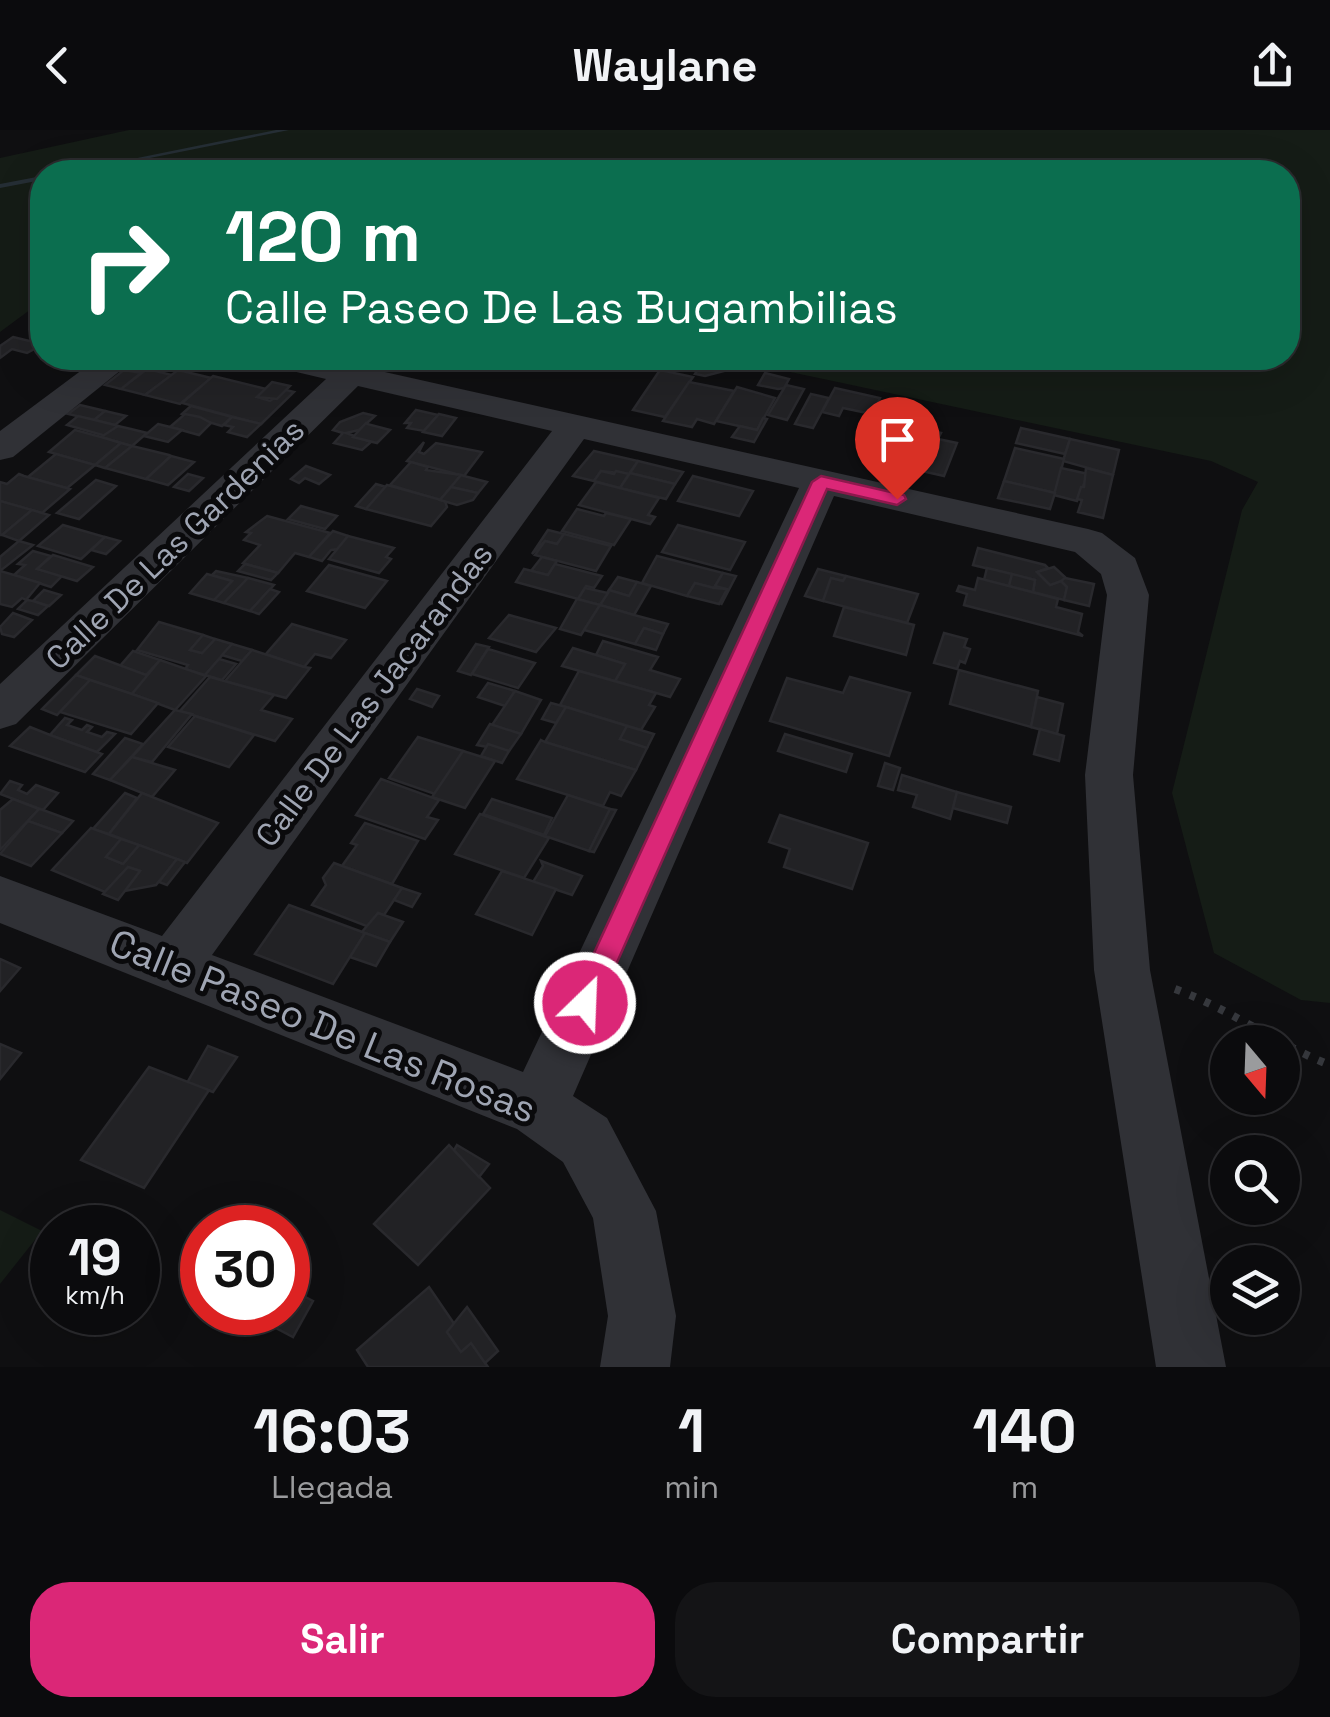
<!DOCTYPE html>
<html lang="es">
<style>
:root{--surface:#0b0b0d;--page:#141416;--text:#f1f3f6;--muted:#9a9b9d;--line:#2b2b2e;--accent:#db2777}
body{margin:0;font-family:"Space Grotesk",sans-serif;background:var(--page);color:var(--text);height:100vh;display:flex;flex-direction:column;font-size:38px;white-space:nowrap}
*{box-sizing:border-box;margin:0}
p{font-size:32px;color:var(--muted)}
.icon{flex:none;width:55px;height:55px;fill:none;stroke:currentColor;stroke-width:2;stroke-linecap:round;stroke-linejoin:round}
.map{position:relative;height:1237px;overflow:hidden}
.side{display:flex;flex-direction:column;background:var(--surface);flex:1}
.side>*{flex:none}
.banner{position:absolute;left:30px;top:30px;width:1270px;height:210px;border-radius:40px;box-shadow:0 10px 40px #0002,0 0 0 2px var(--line);background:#0b6e4f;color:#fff;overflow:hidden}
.needle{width:65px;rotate:161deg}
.controls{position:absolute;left:1210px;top:895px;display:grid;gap:20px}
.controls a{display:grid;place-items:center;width:90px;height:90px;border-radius:50%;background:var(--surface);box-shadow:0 10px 40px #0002,0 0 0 2px var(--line);font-size:50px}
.speed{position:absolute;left:30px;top:1075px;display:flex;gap:20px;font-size:50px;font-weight:700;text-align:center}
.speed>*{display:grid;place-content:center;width:130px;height:130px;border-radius:50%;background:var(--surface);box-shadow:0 10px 40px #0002,0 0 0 2px var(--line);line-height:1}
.speed small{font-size:25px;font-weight:400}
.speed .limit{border:15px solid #d22;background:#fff;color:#111}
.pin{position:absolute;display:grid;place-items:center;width:85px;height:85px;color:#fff;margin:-102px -42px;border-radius:50% 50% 50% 0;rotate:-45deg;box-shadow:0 0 10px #0007}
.pin .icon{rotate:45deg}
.me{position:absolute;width:110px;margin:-55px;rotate:24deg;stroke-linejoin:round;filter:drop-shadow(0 0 8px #0008)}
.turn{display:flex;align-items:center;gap:35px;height:210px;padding:0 30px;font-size:45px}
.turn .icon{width:130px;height:130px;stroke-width:2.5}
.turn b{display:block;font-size:70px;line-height:85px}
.eta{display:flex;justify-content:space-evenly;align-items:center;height:170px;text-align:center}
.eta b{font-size:60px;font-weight:600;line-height:70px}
.button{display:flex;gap:20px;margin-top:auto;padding:20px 30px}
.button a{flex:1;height:115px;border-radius:40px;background:var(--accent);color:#fff;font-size:40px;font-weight:600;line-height:115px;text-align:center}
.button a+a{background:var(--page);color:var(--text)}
header{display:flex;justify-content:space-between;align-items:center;height:130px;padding:0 30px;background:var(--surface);font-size:45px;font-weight:600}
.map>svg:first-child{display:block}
.green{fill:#151c16}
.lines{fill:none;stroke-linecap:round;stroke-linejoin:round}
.stream{fill:#252e35;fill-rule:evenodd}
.building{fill:#222225;stroke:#29292d;stroke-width:2.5}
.path{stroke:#36383d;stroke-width:8;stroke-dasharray:6 10;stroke-linecap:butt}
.minor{fill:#303136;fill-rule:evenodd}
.route{fill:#db2777;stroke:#8e194d;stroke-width:2.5}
.labels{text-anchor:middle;stroke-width:10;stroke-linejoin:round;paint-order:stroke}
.street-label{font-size:32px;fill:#9fa5b3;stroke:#0a0a0c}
.near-street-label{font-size:38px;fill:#9fa5b3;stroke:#0a0a0c}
</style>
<header><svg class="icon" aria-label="back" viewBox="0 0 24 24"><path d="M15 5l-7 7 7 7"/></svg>Waylane<svg class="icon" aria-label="share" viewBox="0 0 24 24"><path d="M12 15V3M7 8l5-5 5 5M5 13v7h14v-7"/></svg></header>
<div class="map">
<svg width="1330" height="1237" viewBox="0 0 1330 1237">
<rect width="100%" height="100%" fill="#0f0f11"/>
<!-- green -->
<g class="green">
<polygon points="129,0 1330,0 1330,873 1301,870 1214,823 1172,663 1242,380 1258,352 1211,331 724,228 1288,228 1288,42 42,42 42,171 0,202 0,28"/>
<polygon points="0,1080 42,1101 0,1154"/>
</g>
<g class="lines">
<!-- stream -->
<g class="stream">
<polygon points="276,0 289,0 80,42 68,42"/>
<polygon points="42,46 42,50 0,58 0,54"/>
</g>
</g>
<!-- building -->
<g class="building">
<polygon points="13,207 42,214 42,215 27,223 12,219 0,228 0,216"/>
<polygon points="140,228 160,228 141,243 124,240"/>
<polygon points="704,230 726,235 724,241 705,246 695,244"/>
<polygon points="147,239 172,245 145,265 121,259"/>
<polygon points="124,240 141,243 121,259 105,255"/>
<polygon points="178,240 211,248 180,274 145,265"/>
<polygon points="660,240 693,247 665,287 633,280"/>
<polygon points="765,243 789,249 784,258 778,259 758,255"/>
<polygon points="213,246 266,259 257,267 270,271 286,260 294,262 261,294 182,273"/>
<polygon points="272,252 290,256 277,269 257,267"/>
<polygon points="689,252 734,261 714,294 697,289 692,297 663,291"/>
<polygon points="786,255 804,259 787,290 768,285"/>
<polygon points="737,257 775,268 757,300 716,291"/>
<polygon points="835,258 880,268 872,284 843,278 839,286 822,282"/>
<polygon points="811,264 829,268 813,298 795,294"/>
<polygon points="80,275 105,281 94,290 68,284"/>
<polygon points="191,276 232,287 222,296 182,284"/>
<polygon points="416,280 438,285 424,301 407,298 411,293 405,293"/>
<polygon points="105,281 126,286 115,295 94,290"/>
<polygon points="363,283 375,286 359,300 346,303 371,312 362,320 334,313 343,303 333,300 340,292"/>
<polygon points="185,284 200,287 211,293 199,305 170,297"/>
<polygon points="439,284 456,288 442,306 423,302"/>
<polygon points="897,285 920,290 911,311 888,305"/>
<polygon points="78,286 115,295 118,296 106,306 67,295"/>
<polygon points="232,287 261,294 247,307 228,302 233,297 224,295"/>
<polygon points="763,288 767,289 754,312 732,307 740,296 757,300"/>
<polygon points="366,293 367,294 390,300 377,313 353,307"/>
<polygon points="158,294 182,300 168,312 144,306"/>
<polygon points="118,296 131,299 147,303 132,316 101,307"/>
<polygon points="917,298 941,303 938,309 957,313 944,346 900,336"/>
<polygon points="1021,298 1070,309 1065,324 1016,313"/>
<polygon points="75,300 101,307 121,313 95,335 49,322"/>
<polygon points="868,300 911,311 902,332 860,321"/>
<polygon points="1070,309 1119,320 1113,345 1063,331"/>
<polygon points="424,312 419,322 424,324 436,313 482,322 464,346 407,331"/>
<polygon points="121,313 132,316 105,338 95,335"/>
<polygon points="132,316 169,325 171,326 146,349 105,338"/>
<polygon points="1015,318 1064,329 1055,363 1004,351"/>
<polygon points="594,321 638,331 629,344 601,341 594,351 573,346"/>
<polygon points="56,324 95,335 67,358 28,347"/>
<polygon points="171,326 194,332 168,355 146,349"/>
<polygon points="638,331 683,342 675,354 630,343"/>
<polygon points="411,332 428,337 426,340 461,345 440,370 390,355"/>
<polygon points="306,336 330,345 319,354 305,348 299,353 291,349"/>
<polygon points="1061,338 1088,344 1077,371 1054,365"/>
<polygon points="1086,338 1113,345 1103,388 1078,382 1082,370 1077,369 1081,357 1084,357"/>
<polygon points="601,341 614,344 616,341 629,344 620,358 594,351"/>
<polygon points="630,343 675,354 666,369 620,358"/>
<polygon points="19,344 24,346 70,359 42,383 0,371 0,352 7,354"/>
<polygon points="188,344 203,348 189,361 174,357"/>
<polygon points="461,345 464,346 487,352 478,363 451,357"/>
<polygon points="693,346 753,361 739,386 678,371"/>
<polygon points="96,350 116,356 79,389 57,383"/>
<polygon points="1004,351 1055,363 1050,379 998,368"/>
<polygon points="596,352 659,368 648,385 655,387 650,394 579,375"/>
<polygon points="376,354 386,357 366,379 356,376"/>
<polygon points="387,355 445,371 447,377 431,396 366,379"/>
<polygon points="451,357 478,363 473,370 457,375 440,370"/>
<polygon points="0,371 32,380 2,405 0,405"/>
<polygon points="301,376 337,386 325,399 288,389"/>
<polygon points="577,379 604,386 606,383 631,389 614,415 562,401"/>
<polygon points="32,380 49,385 19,411 2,405"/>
<polygon points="267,386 330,403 309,427 295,423 278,443 243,433 260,415 244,410 251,403 246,402"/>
<polygon points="63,395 105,407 81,429 38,416"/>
<polygon points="678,395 745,412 730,440 662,422"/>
<polygon points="548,400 564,404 557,414 545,411 532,424"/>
<polygon points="333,401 348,406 339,419 331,420 322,431 309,427"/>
<polygon points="564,404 611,416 596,441 535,425 545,411 557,414"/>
<polygon points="348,406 394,418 386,427 391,429 379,443 329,429"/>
<polygon points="105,407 120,411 106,424 91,420"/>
<polygon points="19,411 33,415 0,441 0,427"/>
<polygon points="978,418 1045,435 1048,438 1037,442 1050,455 1061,451 1067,457 1064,470 1033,462 1035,450 973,435"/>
<polygon points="33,421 51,426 37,439 62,446 51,457 14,445 25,435 18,434"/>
<polygon points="53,425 93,437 77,451 37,439"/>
<polygon points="657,426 723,443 714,458 695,453 687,466 642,453"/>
<polygon points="542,427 557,431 548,445 531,441"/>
<polygon points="245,434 278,443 271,450 238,441"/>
<polygon points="555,434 602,446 594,458 586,456 578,469 516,452 524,439 548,445"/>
<polygon points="329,435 387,451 365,478 307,461"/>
<polygon points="1054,437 1067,449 1050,455 1037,442"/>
<polygon points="987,438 1012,444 1009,456 984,450"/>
<polygon points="818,439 846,446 843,451 831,448 823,471 805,466"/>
<polygon points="0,441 14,445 40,453 26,470 22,468 12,477 0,474"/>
<polygon points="216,441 248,448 224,473 214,470 232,451 212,445"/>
<polygon points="723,443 736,446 721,475 727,459 715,456"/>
<polygon points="207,444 232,451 214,470 190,463"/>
<polygon points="1012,444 1035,450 1033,462 1009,456"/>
<polygon points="846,446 918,464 907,493 823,471 831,448 843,451"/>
<polygon points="618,447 637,452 629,466 609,460"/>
<polygon points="248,448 274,455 250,481 224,473"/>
<polygon points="978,448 1058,469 1056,477 1082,484 1078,502 1083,506 964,475 967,464 957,461 959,456 975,460"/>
<polygon points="1065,448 1094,454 1089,476 1064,470 1067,457 1061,451"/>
<polygon points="637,452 651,456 634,485 600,475 609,460 629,466"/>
<polygon points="695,453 714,458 727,459 719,474 687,466"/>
<polygon points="585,458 608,463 600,475 578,469"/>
<polygon points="270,459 279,462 259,484 250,481"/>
<polygon points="44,460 61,465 49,476 33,471"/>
<polygon points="577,469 600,475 581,505 560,499"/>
<polygon points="27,470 33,471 48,476 38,485 18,479"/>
<polygon points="600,475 634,485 668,494 663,504 644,498 635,514 584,500"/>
<polygon points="844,477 914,495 906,525 834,506"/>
<polygon points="13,483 32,490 14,507 2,504 0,497"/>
<polygon points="509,485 556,498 536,522 489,508"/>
<polygon points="159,492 203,505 190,520 202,523 215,509 232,514 205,545 185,539 188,535 137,520"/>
<polygon points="292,494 346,510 331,528 315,524 304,537 266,524"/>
<polygon points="644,498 663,504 656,520 635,514"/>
<polygon points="944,503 967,509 964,517 970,519 965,533 960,531 957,539 934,533"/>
<polygon points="203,505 215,509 202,523 190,520"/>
<polygon points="603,511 658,527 650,540 680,549 670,567 615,551 625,534 596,525"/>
<polygon points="232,514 252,520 242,531 222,525"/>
<polygon points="476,514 489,517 471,545 458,541"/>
<polygon points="573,518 596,525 625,534 615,551 562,536"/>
<polygon points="488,519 535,533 518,558 472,544"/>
<polygon points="252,520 304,537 310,538 286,568 225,551"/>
<polygon points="133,521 160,530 146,545 120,536"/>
<polygon points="95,526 146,545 149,545 132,564 76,545"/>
<polygon points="219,529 236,534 222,550 205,545"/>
<polygon points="160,530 206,546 175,580 132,564"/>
<polygon points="959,540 1038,561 1031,597 950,574"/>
<polygon points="579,541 656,563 649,575 655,577 641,600 560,575"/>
<polygon points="76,545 90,550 57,585 42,579"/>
<polygon points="210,547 274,565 261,580 292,589 275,611 180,581"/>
<polygon points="850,547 910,563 889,626 770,591 787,548 843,563"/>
<polygon points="90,550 132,564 158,573 131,604 60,582"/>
<polygon points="488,553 515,561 505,576 478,567"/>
<polygon points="417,559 439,566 432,577 410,569"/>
<polygon points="515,561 541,570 521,604 492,595"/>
<polygon points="1037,567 1063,574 1057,604 1031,597"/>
<polygon points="551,573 566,577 556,593 542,589"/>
<polygon points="566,577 627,596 620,609 647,618 636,640 545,612"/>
<polygon points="175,580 192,584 152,632 132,627"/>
<polygon points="195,586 254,605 229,637 168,617"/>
<polygon points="65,588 72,590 67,595 82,600 87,595 92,597 87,602 102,607 107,602 115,604 97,622 50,605"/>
<polygon points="490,594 521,604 509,621 477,615"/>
<polygon points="627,596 654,604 647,618 620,609"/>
<polygon points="30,597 50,605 102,624 85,642 10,616"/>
<polygon points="1040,599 1064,606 1059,631 1034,624"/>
<polygon points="785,604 852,624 846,642 778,621"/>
<polygon points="418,607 463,621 435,664 389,648"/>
<polygon points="125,608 143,614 110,650 93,644"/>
<polygon points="541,610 545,612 636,640 621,666 610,662 603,676 517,649"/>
<polygon points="488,614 509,621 502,633 481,626"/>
<polygon points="463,621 495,631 465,678 432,667"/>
<polygon points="132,627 175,640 152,667 110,650"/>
<polygon points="885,633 900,638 893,660 878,656"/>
<polygon points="902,645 957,662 950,689 913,677 917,665 898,660"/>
<polygon points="381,649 439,670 427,687 438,690 425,709 356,685"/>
<polygon points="10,651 22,655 18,660 27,664 36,655 58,663 43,680 0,664"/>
<polygon points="957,662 1011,677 1007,693 953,678"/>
<polygon points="125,663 137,668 109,704 93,699"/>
<polygon points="142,663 218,693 187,733 109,704"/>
<polygon points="568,665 610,679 589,721 545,706"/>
<polygon points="13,669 39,679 0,720 0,680"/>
<polygon points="492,669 552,688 544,705 483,684"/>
<polygon points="39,679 43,680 73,691 62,703 28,691"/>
<polygon points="610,679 616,680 594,722 589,721"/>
<polygon points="480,684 549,708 524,748 455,724"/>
<polygon points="780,685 868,713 852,759 784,737 790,719 769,712"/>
<polygon points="28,691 62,703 31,736 0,724"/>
<polygon points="365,693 418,711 392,754 342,736 357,715 351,713"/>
<polygon points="91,698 121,709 106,727 123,734 139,715 177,729 156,755 125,761 140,741 128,737 105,762 52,740"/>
<polygon points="121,709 139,715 123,734 106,727"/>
<polygon points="177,729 185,732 167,755 159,752"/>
<polygon points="541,731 582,746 572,765 533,752 543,736"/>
<polygon points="334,733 402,758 384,785 378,783 369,797 312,775 326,755 323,748"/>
<polygon points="128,737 140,741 118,770 103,764"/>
<polygon points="502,741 556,759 532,805 476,784"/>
<polygon points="402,758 420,764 412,777 394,770"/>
<polygon points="289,775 365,803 333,854 255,824"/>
<polygon points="378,783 403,792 390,812 362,802"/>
<polygon points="365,803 390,812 376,836 350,827"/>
<polygon points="0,829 20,838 0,861"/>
<polygon points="0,914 21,923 0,949"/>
<polygon points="208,916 237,927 213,962 187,953"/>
<polygon points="149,937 209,960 144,1058 81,1030"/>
<polygon points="449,1015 490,1058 418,1135 374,1094"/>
<polygon points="457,1015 489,1034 479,1047 454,1020"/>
<polygon points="429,1157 455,1195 447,1202 461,1222 471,1213 488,1237 368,1237 357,1220"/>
<polygon points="288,1158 313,1171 293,1207 257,1188 260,1182 288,1182"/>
<polygon points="467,1177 498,1221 485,1233 471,1213 461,1222 447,1202"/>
</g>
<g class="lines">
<!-- path -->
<path class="path" d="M1175 859C1230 879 1276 914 1330 935"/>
<!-- minor -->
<g class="minor">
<polygon points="98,228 136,228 13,327 0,330 0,301"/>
<path d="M263 228H322L1088 399 1102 403 1135 428 1149 465 1133 645 1150 840 1226 1237H1156L1094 840 1085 645 1107 465 1101 444 1075 422 834 366 573 966 607 988 656 1081 676 1186 670 1237H600L608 1186 593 1088 563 1032 517 999 0 793V746L162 806 552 301 358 256 16 594 0 599V554L326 249 267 235ZM584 309 799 358 523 942 212 825Z"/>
</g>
</g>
<!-- route -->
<polygon class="route" points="821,346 904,365 906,369 897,375 827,359 595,882 585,885 575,882 571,873 575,864 812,352"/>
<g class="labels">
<!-- street labels -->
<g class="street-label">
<text transform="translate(175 414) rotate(-44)" y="11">Calle De Las Gardenias</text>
<text transform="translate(374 565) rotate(-53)" y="11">Calle De Las Jacarandas</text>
</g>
<!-- near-street labels -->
<g class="near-street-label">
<text transform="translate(323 896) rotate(22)" y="13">Calle Paseo De Las Rosas</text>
</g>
</g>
</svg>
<div class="controls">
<a><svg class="needle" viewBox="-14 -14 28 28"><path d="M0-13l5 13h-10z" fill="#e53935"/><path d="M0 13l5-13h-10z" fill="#9a9b9d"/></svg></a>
<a><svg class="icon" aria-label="search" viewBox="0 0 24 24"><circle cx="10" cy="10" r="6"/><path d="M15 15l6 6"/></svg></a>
<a><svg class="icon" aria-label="layers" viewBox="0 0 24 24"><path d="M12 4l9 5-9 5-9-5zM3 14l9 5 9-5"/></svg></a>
</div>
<div class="speed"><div>19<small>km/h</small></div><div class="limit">30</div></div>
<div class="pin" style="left:897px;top:369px;background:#d93025"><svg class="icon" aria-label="arrive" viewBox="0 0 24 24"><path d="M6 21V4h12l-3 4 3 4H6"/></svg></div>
<svg class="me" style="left:585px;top:873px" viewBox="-20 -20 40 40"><circle r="17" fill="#db2777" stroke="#fff" stroke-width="3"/><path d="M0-11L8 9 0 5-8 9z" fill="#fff"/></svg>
<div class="banner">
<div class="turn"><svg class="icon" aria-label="right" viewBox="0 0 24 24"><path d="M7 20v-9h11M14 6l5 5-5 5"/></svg><div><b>120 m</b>Calle Paseo De Las Bugambilias</div></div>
</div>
</div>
<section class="side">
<div class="eta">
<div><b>16:03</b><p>Llegada</p></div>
<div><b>1</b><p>min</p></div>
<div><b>140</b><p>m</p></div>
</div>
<div class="button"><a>Salir</a><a>Compartir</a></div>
</section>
